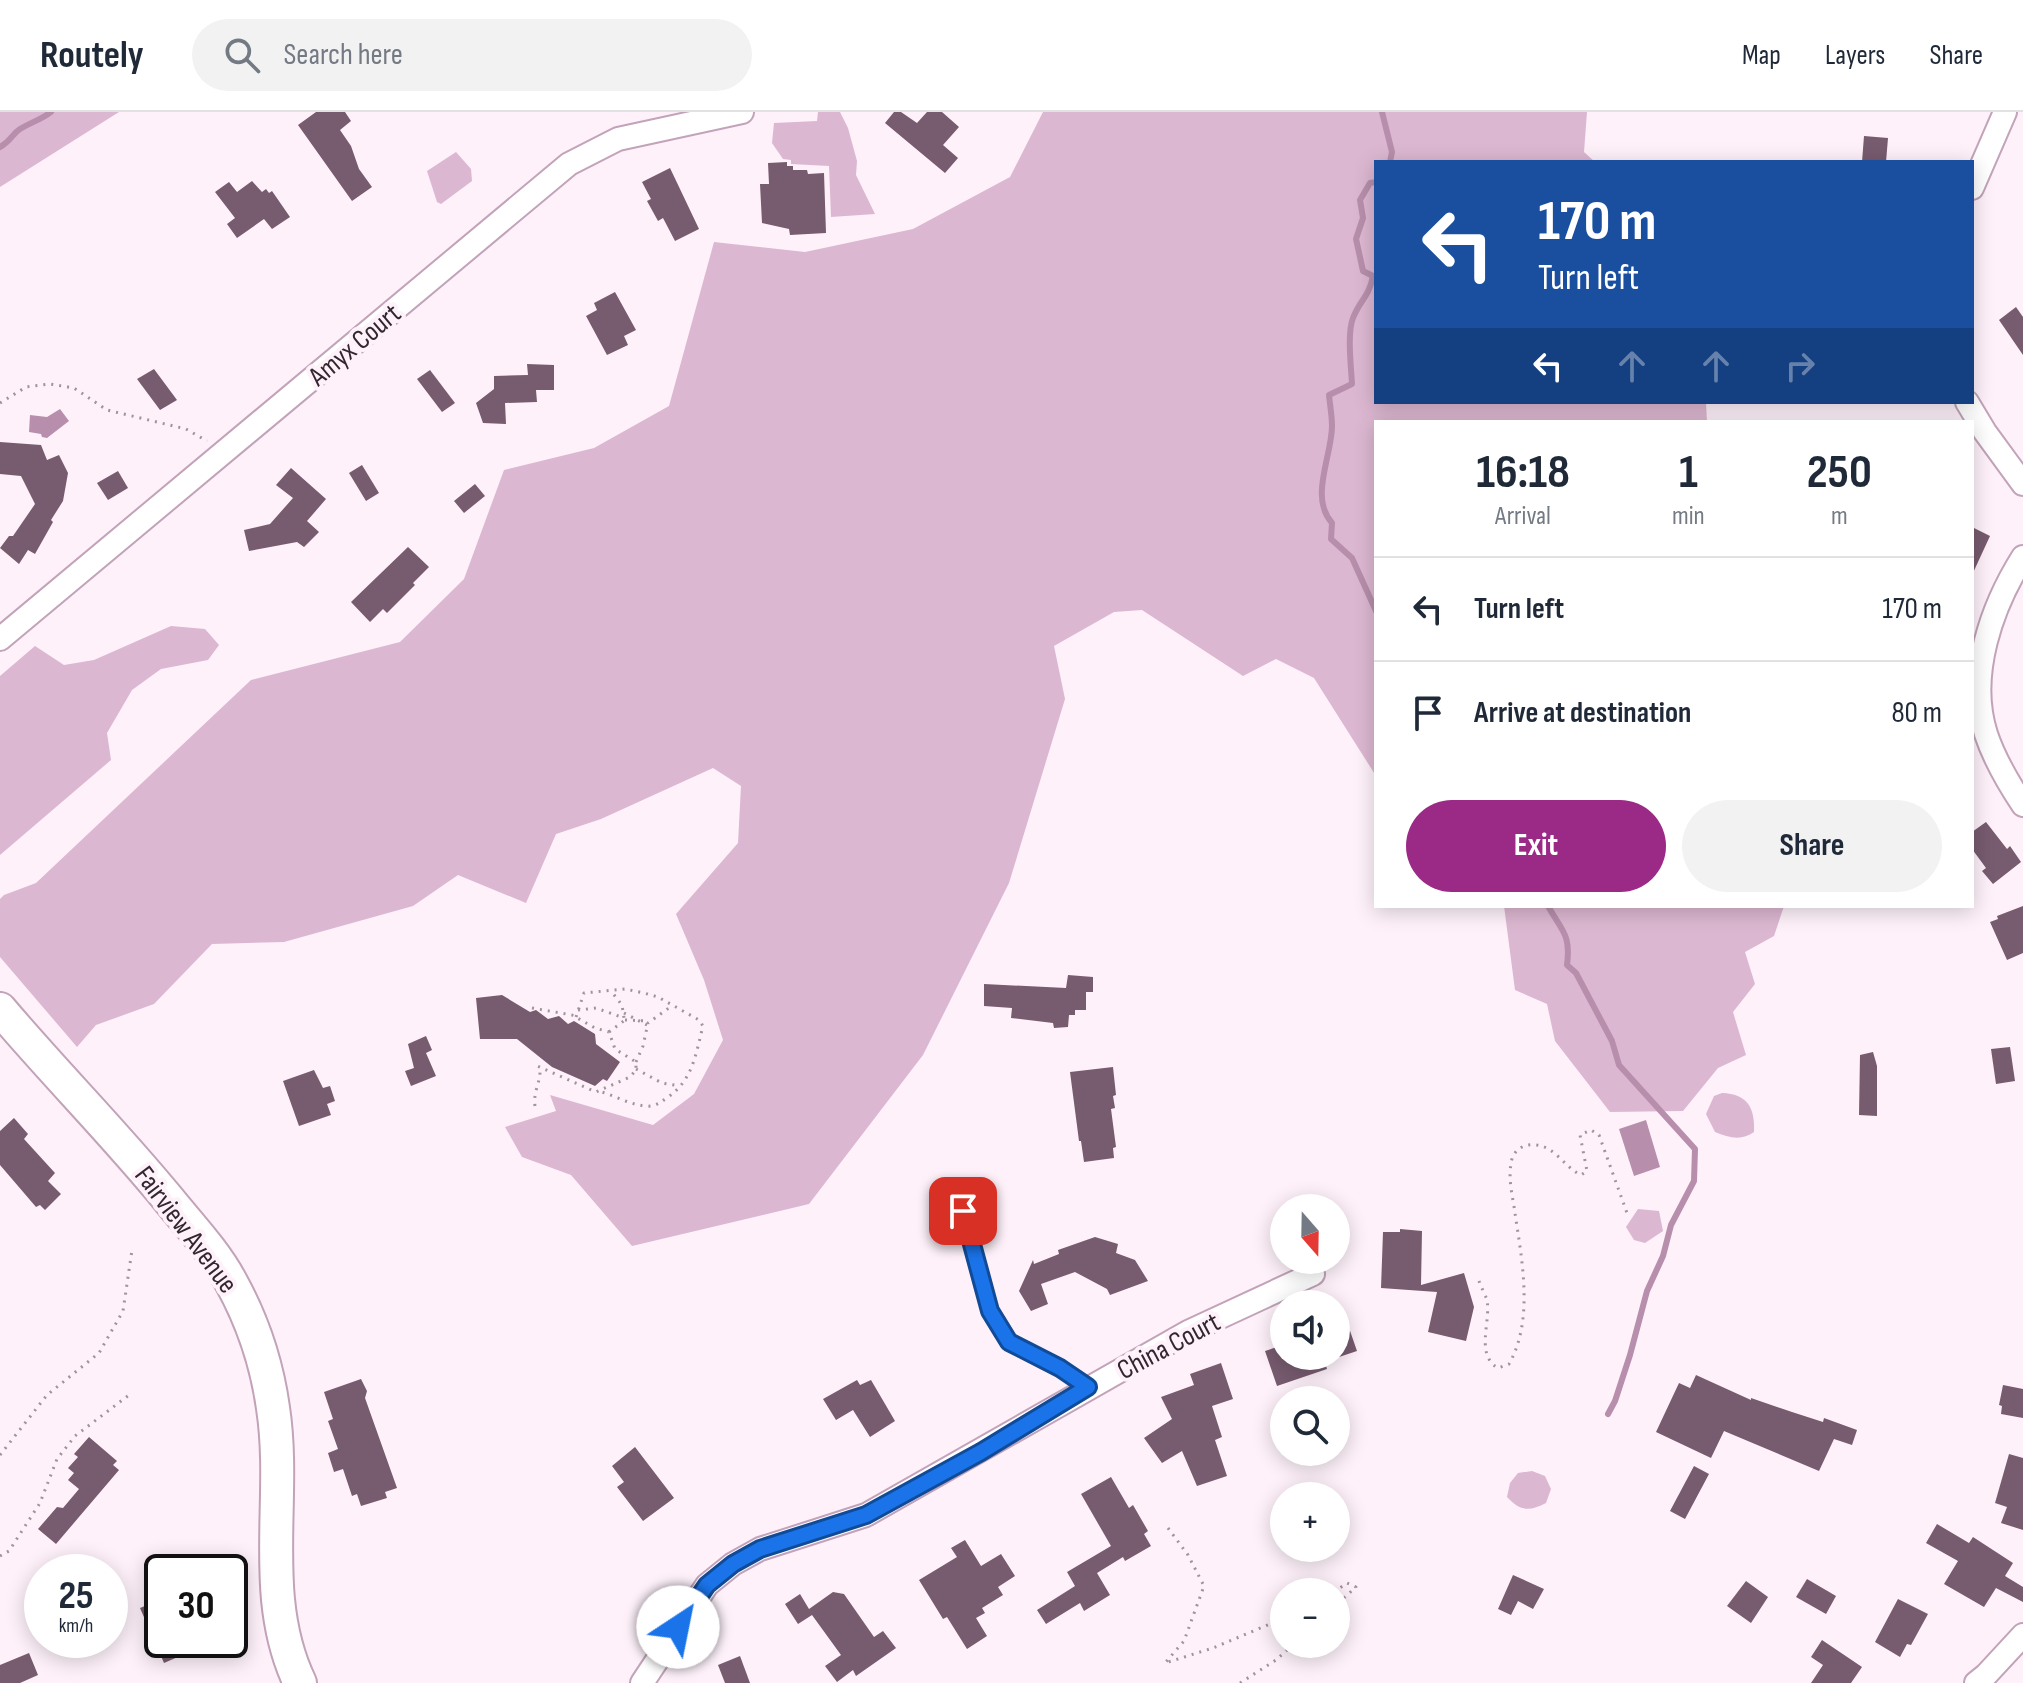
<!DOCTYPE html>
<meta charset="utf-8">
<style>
:root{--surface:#fff;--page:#f2f2f3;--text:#1f2937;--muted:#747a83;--line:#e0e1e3;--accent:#9b2986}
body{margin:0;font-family:"Sofia Sans Condensed",sans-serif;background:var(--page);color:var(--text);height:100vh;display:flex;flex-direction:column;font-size:30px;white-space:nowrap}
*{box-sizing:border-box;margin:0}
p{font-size:26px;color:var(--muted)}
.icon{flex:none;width:44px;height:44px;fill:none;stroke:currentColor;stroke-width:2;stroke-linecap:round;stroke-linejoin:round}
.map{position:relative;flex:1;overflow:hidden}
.sheet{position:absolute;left:1374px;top:308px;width:600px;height:488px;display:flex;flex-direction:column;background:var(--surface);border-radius:0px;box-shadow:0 4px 20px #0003}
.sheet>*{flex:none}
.banner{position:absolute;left:1374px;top:48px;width:600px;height:244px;border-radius:0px;box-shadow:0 4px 20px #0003;background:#1a4fa0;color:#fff;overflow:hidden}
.needle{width:52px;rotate:160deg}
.tools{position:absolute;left:1270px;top:1082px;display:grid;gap:16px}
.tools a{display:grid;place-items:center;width:80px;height:80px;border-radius:50%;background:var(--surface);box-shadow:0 4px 20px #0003;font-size:40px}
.speed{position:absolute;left:24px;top:1442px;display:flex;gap:16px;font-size:40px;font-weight:700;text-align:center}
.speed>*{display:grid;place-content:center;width:104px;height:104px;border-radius:50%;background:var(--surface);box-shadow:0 4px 20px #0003;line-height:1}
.speed small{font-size:20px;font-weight:400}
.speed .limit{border:4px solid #111;border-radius:12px;background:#fff;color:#111}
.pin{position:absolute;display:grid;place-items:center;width:68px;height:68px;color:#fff;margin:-34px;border-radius:16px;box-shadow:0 4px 12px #0006}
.me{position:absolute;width:88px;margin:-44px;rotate:34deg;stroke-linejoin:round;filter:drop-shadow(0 0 6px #0008)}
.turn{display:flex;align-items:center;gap:28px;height:168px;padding:0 32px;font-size:36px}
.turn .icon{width:104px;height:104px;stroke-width:2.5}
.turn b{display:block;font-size:56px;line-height:68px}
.lanes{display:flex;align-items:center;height:76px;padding:0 32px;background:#0003;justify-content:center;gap:40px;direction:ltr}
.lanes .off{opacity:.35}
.eta{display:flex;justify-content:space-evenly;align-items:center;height:136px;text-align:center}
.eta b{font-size:48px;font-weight:700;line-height:56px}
.primary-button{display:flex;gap:16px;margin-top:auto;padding:16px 32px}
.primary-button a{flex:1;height:92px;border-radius:48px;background:var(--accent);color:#fff;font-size:32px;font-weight:700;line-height:92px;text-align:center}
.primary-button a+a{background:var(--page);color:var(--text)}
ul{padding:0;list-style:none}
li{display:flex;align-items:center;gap:24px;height:104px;padding:0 32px;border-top:2px solid var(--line)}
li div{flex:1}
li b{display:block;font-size:30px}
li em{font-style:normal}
header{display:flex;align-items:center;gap:48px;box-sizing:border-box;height:112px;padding:0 40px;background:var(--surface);border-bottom:2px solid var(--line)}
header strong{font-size:38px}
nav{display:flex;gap:44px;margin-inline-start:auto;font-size:28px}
.search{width:560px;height:72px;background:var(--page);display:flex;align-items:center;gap:20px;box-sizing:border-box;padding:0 28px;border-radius:44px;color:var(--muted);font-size:30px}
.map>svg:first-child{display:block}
.green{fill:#dcb7d1}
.water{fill:#b78fac}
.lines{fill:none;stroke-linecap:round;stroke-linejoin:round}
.stream{stroke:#b78fac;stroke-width:6}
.building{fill:#775b6f}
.lane-casing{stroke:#c2a3b9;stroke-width:15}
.street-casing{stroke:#c2a3b9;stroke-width:26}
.secondary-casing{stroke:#c2a3b9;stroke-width:36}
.path{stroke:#9f939c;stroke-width:3;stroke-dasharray:2 6;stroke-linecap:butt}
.lane{stroke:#fff;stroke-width:11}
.street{stroke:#fff;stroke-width:22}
.secondary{stroke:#fff;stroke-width:32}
.route-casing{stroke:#114b97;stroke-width:20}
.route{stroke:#1a73e8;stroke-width:14}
.labels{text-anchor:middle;stroke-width:8;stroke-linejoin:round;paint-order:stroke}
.street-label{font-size:28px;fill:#32262f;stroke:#fef1fa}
</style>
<header>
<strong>Routely</strong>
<div class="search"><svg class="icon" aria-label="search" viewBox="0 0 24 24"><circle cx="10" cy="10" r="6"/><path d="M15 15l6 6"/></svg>Search here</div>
<nav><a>Map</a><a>Layers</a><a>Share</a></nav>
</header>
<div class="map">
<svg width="2023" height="1571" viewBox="0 0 2023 1571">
<rect width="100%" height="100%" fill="#fef1fa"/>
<!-- green -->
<g class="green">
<polygon points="0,0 119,0 0,75"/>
<polygon points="818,0 840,0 848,16 857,49 856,63 875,102 831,105 829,54 791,52 791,48 783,47 772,31 774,11 817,9"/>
<polygon points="1043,0 1587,0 1584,40 1595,50 1376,50 1376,290 1706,290 1707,310 1376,310 1376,664 1314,566 1276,547 1243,564 1142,498 1114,500 1054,534 1065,587 1009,771 923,943 809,1092 632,1134 571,1063 522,1045 505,1015 556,999 550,983 653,1013 694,982 723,928 704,868 676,802 738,731 741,674 713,656 601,707 556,722 526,791 458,763 413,794 284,830 212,832 154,892 96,913 77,935 0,845 0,787 4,783 36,771 251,568 400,530 464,467 504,358 594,336 669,294 714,130 805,140 913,117 1010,65"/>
<polygon points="456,40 471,57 472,69 441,92 437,90 427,59"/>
<polygon points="171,514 205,517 219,533 208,548 161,557 132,578 107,621 111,648 0,743 0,564 35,534 64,553 94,548"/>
<polygon points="1504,794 1784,794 1774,824 1745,840 1755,872 1733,900 1746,943 1718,956 1683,999 1610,1000 1555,929 1547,892 1515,878"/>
<path d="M1722 981C1747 982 1755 995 1754 1020 1742 1029 1729 1026 1715 1020L1706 1002 1714 984Z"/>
<polygon points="1638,1097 1659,1099 1663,1119 1645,1131 1634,1128 1626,1115"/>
<path d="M1532 1359 1545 1364 1551 1377 1546 1391C1529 1400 1520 1399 1507 1385L1510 1371 1518 1361Z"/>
</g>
<!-- water -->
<g class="water">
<polygon points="60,297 69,309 47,326 42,325 41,322 29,320 30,303 47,305"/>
<polygon points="1646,1008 1660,1055 1634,1064 1619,1017"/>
</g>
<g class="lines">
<!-- stream -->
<g class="stream">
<polyline points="1382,0 1392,40 1390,50"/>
<path d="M0 35C11 29 12 22 20 17 31 10 41 8 51 0"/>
<path d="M1376 70 1370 71 1360 88 1363 106 1356 127 1363 159 1373 164C1369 185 1360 188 1353 206 1347 221 1351 254 1352 272L1329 283C1330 293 1332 304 1332 314 1332 344 1309 385 1332 411L1331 427 1352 446 1376 499"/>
<path d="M1548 794C1562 819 1571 822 1567 853L1576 861 1612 929 1619 953 1695 1037 1694 1069 1671 1113 1663 1144 1647 1179 1630 1243 1615 1289 1608 1302"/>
</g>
</g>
<!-- building -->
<g class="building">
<polygon points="316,0 345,0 351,9 340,18 351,34 359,57 372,75 352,89 298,13"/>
<polygon points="894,0 901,0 917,11 927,0 942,0 959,15 943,33 958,46 945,61 885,11"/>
<polygon points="1864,24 1888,26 1886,50 1862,50"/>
<polygon points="787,50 787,54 793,54 793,58 807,58 808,62 824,61 826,121 790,123 789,117 762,111 760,72 769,72 768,51"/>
<polygon points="670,56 699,117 675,129 663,106 658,109 647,89 651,87 642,70"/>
<polygon points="252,69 262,80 266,77 269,81 272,79 290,105 272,117 264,107 237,126 227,112 235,106 215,80 229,70 237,80"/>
<polygon points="615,180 636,218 624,224 628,233 607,243 586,204 597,198 594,191"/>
<polygon points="2016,195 2023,205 2023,243 1999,208"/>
<polygon points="527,252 554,253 554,278 536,278 537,290 505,291 506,312 483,311 476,291 494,277 494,264 528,263"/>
<polygon points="154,257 177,288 160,298 137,267"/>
<polygon points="430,258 455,291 442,300 417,267"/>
<polygon points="0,330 41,333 47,348 59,343 68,361 63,389 51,408 53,410 35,442 28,438 19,452 0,436 9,424 13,424 35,392 21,364 0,362"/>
<polygon points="362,353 379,381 366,389 349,361"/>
<polygon points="291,356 326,387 307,409 319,420 304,435 297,430 249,439 244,418 270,412 293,386 276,373"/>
<polygon points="118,359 128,376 108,388 97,371"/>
<polygon points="475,372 485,384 464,401 454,389"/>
<polygon points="1972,415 1990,424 1972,463"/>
<polygon points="408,435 429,455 413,471 415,473 387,501 383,497 370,510 351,490"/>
<polygon points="1986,710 2007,737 2010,734 2021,750 1993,772 1982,759 1986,756 1972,737 1972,720"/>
<polygon points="2023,794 2023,841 2007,848 1990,810 1998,807 1997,804"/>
<polygon points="1068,863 1093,865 1093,880 1086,880 1086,898 1075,898 1075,903 1069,903 1068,915 1054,916 1053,911 1011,906 1012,896 984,894 984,872 1066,876"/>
<polygon points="502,883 530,900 536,898 548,907 559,904 568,912 574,909 595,922 596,932 620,950 607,969 603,967 595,974 552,955 517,927 480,927 476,886"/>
<polygon points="426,924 432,938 426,941 436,964 411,974 405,959 414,956 408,932"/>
<polygon points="2010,935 2015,969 1996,972 1991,937"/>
<polygon points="1873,940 1877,954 1877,1004 1859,1003 1860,943"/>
<polygon points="1113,955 1116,983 1113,984 1115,996 1111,997 1116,1035 1113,1036 1114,1046 1084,1050 1081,1029 1079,1029 1070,960"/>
<polygon points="314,958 323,976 330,974 335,989 327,992 331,1003 299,1014 283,969"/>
<polygon points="14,1006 28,1022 24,1027 55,1061 48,1069 61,1082 45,1098 40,1093 36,1095 0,1053 0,1019"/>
<polygon points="1400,1117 1422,1119 1421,1173 1464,1161 1474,1195 1466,1229 1428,1220 1437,1180 1381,1176 1383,1120 1400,1120"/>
<polygon points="1095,1125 1118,1132 1116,1141 1135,1148 1148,1169 1110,1183 1107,1177 1075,1160 1041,1172 1048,1192 1031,1199 1019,1179 1033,1148 1034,1152 1059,1142 1058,1138"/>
<polygon points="1348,1213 1357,1239 1336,1246 1336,1217"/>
<polygon points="1283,1233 1284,1244 1323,1244 1327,1257 1277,1274 1265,1239"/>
<polygon points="1221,1251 1233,1287 1212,1294 1222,1325 1215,1328 1227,1364 1197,1374 1182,1339 1162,1351 1144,1326 1172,1307 1161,1285 1194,1273 1190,1262"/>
<polygon points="1696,1263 1751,1288 1751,1286 1792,1300 1823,1310 1824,1306 1857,1318 1852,1333 1834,1327 1819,1359 1724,1319 1711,1346 1656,1320 1679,1271 1690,1276"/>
<polygon points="361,1267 367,1279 365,1286 397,1376 385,1380 387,1386 361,1394 357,1382 352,1384 343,1357 334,1360 328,1341 338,1337 328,1309 333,1307 324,1280"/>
<polygon points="857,1268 860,1273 871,1268 895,1309 870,1325 853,1298 836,1308 823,1287"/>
<polygon points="2003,1273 2023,1277 2023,1306 2001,1302 2002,1294 1999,1293"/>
<polygon points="89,1325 117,1349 113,1353 119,1358 56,1432 38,1417 57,1395 63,1396 79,1377 68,1368 74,1361 68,1356 78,1345 74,1342"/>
<polygon points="635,1335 674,1386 643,1409 617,1375 624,1370 612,1354"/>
<polygon points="2009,1342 2023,1346 2023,1418 2001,1411 2007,1395 1995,1391"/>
<polygon points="1694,1354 1709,1362 1685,1407 1670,1399"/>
<polygon points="1111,1365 1129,1396 1133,1393 1148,1419 1144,1422 1151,1434 1125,1449 1123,1445 1097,1461 1110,1483 1084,1499 1080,1491 1046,1512 1037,1498 1075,1474 1067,1460 1111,1434 1081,1382"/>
<polygon points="1937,1412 1969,1431 1973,1425 2013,1451 2005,1464 2023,1475 2023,1490 1996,1476 1984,1495 1944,1472 1958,1449 1926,1431"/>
<polygon points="965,1428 981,1454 1001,1442 1015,1464 998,1475 1003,1483 982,1496 985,1501 976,1506 987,1524 967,1537 947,1505 943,1507 919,1468 957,1445 951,1436"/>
<polygon points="1513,1463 1544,1477 1533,1497 1518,1489 1511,1503 1498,1497"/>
<polygon points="1807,1467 1836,1484 1826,1502 1796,1485"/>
<polygon points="1746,1469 1768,1485 1751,1511 1727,1494"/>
<polygon points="833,1480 844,1482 874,1525 883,1519 896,1536 856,1564 853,1558 837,1570 825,1554 841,1543 812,1503 798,1512 785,1492 800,1482 809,1497"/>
<polygon points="162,1487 162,1528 181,1528 187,1541 164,1551 140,1496"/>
<polygon points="1898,1487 1928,1502 1911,1533 1907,1532 1900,1545 1875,1530"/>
<polygon points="1822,1528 1862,1555 1851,1571 1811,1571 1823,1553 1811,1545"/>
<polygon points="29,1541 38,1563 20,1571 0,1571 0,1553"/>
<polygon points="740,1544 750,1571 725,1571 718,1553"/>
</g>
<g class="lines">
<!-- lane casing -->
<g class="lane-casing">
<polyline id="lane" points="963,1099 990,1199 1009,1230 1060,1256 1088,1275"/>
</g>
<!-- street casing -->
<g class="street-casing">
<g id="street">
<polyline points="1972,76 2005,0"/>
<polyline points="1967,290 1985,320 2023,372"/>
<path d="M2023 445C1992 494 1967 563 1986 622 1994 646 2009 672 2023 693"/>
<polyline points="0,527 569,52 618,27 742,0"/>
<polyline points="642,1571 707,1473 733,1452 760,1437 866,1403 1188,1220 1313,1162"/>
<polyline points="1976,1571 1986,1563 2023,1523"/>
</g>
</g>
<!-- secondary casing -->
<g class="secondary-casing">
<path id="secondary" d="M0 897C55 962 115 1022 169 1088 190 1114 215 1140 231 1170 252 1208 267 1253 273 1296 287 1387 258 1484 300 1571"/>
</g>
<!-- path -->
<g class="path">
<polyline points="0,291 26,275 50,272 74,276 107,298 186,317 207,329"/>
<polyline points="532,896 572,903 595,916 609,920 615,937 636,950 636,958 630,965 596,980 535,953"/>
<polyline points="578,898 596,896 624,906 622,893 611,879"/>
<polyline points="624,901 647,913"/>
<path d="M576 905 584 881 625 877 644 881 658 885 699 908 703 914C696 941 693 968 668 985 661 990 655 995 646 994 630 993 614 983 598 979"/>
<polyline points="625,908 649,909"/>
<polyline points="609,920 625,908"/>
<polyline points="636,950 643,934 648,911 673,893"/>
<polyline points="636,957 662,971 680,974"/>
<path d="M535 994C533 979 541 970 540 956"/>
<path d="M1479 1169C1481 1175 1485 1182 1487 1188 1491 1210 1475 1243 1498 1256L1509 1252C1534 1208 1522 1149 1515 1101 1513 1086 1508 1068 1511 1052 1512 1039 1523 1031 1536 1033 1556 1035 1565 1056 1581 1063L1587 1059 1580 1023 1591 1018 1599 1023 1627 1101"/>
<polyline points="0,1343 47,1283 99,1241 123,1199 132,1138"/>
<polyline points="1168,1416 1188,1443 1204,1474 1184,1529 1165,1551 1213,1536 1284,1506"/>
<polyline points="0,1444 9,1439 40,1391 57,1347 75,1324 129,1283"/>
<polyline points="1334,1480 1347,1471 1356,1475 1336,1493"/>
<polyline points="1240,1571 1276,1548 1294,1532"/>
</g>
<!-- lane -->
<use href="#lane" class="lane"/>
<!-- street -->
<use href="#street" class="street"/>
<!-- secondary -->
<use href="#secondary" class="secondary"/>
</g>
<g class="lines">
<!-- route casing -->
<g class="route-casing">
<polyline id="route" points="678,1515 707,1473 733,1452 760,1437 866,1403 981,1340 1088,1275 1060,1256 1009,1230 990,1199 963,1099"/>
</g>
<!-- route -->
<use href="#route" class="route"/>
</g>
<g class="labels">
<!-- street labels -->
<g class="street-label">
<text transform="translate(354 232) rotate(-40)" y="10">Amyx Court</text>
<text transform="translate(187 1117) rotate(53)" y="10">Fairview Avenue</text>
<text transform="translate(1168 1233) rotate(-28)" y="10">China Court</text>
</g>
</g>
</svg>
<div class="tools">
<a><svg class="needle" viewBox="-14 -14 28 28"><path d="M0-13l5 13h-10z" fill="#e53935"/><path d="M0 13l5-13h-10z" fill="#747a83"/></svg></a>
<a><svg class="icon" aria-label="sound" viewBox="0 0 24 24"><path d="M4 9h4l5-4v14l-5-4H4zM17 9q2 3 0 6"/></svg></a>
<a><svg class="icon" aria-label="search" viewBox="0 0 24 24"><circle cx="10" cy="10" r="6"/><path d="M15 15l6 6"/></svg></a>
<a>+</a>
<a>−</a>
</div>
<div class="speed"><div>25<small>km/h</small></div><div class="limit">30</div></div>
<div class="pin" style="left:963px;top:1099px;background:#d93025"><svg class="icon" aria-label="arrive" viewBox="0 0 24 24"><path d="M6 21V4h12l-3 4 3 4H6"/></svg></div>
<svg class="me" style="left:678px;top:1515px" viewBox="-20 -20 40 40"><circle r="19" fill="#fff"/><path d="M0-13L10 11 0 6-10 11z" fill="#1a73e8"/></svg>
<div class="banner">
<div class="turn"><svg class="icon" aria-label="left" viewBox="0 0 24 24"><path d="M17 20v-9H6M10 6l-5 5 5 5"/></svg><div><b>170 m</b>Turn left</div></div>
<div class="lanes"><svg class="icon" aria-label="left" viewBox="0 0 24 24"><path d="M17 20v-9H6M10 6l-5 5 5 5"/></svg><svg class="icon off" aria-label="ahead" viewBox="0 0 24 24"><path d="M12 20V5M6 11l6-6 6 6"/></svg><svg class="icon off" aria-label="ahead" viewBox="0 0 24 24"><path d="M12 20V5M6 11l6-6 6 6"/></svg><svg class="icon off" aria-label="right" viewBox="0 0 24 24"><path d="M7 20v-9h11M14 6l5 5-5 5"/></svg></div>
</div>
<section class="sheet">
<div class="eta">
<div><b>16:18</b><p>Arrival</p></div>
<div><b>1</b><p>min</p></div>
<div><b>250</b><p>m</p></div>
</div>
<ul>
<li><svg class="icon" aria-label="left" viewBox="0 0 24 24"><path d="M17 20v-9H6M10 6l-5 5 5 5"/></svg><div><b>Turn left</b></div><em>170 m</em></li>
<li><svg class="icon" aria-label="arrive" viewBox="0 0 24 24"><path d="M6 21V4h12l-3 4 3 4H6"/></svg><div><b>Arrive at destination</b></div><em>80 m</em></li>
</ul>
<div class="primary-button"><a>Exit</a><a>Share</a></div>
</section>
</div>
